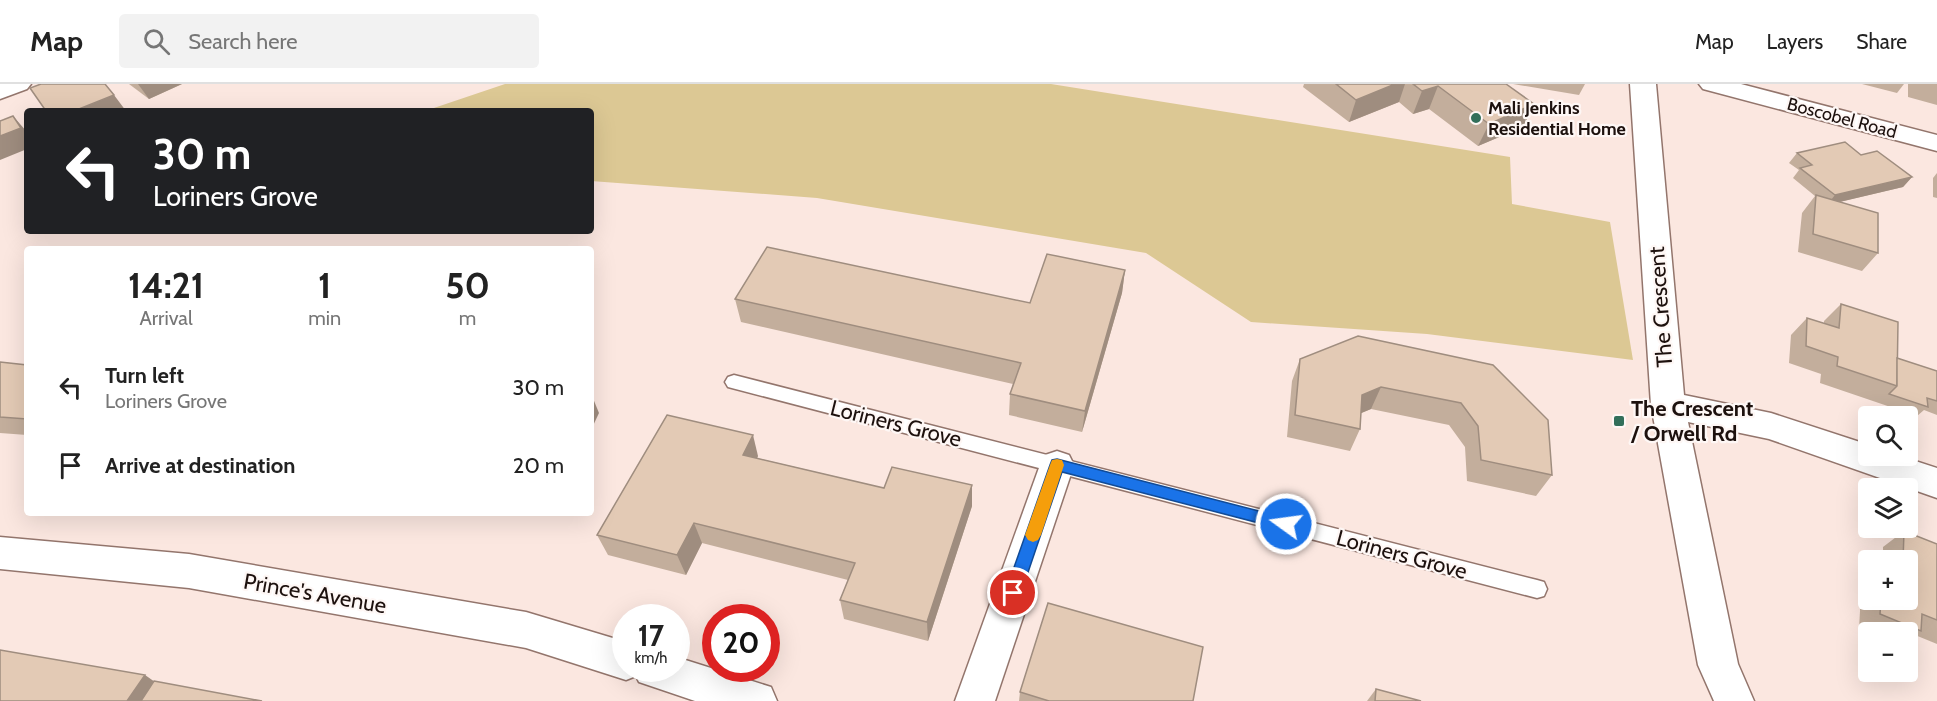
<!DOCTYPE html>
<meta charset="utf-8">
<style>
:root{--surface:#fff;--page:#f2f2f2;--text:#222;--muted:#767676;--line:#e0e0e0}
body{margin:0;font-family:Cabin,sans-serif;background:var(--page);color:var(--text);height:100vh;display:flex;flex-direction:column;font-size:22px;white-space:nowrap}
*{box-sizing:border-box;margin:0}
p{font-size:20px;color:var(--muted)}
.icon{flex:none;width:33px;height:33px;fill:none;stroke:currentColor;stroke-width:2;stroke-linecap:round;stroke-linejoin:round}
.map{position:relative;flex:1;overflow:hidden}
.drawer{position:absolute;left:24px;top:162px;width:570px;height:270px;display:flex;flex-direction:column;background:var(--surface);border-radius:6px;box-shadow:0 6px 24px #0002}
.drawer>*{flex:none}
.top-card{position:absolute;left:24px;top:24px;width:570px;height:126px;border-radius:6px;box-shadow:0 6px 24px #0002;background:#202124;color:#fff;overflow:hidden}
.tools{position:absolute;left:1858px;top:322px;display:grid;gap:12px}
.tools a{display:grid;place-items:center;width:60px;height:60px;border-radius:6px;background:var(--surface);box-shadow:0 6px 24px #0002;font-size:30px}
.speed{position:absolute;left:612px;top:520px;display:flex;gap:12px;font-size:30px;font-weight:700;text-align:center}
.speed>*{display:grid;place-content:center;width:78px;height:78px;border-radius:50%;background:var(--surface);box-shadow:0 6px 24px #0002;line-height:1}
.speed small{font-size:15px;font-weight:400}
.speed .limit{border:9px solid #d22;background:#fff;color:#111}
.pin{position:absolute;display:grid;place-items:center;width:51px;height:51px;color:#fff;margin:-26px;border:3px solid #fff;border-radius:50%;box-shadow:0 2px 6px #0007}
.me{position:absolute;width:66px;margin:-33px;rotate:284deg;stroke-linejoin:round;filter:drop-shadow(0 0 4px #0008)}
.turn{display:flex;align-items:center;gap:21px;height:126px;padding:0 30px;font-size:27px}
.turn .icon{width:78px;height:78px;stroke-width:2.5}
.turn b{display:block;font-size:42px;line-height:51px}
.eta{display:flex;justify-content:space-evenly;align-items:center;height:102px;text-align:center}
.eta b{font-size:36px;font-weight:700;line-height:42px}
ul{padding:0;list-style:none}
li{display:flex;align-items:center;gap:18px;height:78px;padding:0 30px}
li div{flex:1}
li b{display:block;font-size:22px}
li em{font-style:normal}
header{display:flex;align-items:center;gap:36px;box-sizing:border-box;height:84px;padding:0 30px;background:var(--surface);border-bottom:2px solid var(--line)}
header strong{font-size:28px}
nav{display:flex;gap:33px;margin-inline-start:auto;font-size:21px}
.search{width:420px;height:54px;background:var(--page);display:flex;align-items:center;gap:15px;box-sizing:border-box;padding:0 21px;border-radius:6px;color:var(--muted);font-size:22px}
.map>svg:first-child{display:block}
.green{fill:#dcc894}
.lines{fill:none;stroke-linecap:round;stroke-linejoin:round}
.service-casing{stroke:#93756c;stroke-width:3}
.minor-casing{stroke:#93756c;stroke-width:3}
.service{fill:#fff;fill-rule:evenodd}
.minor{fill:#fff;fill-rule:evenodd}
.wall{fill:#c3ae9c}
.shaded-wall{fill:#9f8d7f}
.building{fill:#e3cab5;stroke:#9f8d7f;stroke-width:1.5}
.route{fill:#1a73e8;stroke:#114b97;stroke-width:1.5}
.slow{fill:#f59e0b}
.poi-dot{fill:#326f5a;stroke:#fef7f5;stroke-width:2}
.labels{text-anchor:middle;stroke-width:4.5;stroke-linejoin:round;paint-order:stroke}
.far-poi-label{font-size:18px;font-weight:bold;fill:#1d110e;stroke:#fef7f5;text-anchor:start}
.far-street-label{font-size:18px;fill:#1d110e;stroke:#fef7f5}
.street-label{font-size:22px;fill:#1d110e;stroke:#fef7f5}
.poi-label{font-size:22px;font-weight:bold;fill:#1d110e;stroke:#fef7f5;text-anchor:start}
</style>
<header>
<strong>Map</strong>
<div class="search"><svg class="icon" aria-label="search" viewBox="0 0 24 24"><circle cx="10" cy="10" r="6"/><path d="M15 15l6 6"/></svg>Search here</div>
<nav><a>Map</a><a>Layers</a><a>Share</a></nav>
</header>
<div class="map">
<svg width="1937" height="617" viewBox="0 0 1937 617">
<rect width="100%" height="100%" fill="#fbe7e0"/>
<!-- green -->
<polygon class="green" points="505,0 1051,0 1510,73 1512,120 1610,138 1633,276 1427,250 1251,238 1146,169 817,114 591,97 591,27 425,27"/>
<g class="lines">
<!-- service casing -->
<g class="service-casing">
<polygon id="service" points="734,291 1537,496 1544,498 1547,505 1544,512 1537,514 728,303 725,298 728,293"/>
</g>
<!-- minor casing -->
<g class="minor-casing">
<g id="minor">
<polygon points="0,0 31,0 27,5 0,15"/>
<polygon points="1630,0 1656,0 1684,311 1771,329 1869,361 1869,372 1900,372 1937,384 1937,414 1769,355 1688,338 1738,580 1754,617 1714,617 1698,581 1651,321"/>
<polygon points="1699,0 1741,0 1937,51 1937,67 1703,5"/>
<polygon points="1057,367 1069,371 1074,381 995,617 955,617 1040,381 1045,371"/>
<polygon points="0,453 189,470 526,528 626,558 626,585 676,585 676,573 771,603 777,617 695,617 639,598 636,592 626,596 526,564 189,504 0,485"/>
</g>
</g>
<!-- service -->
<use href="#service" class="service"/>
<!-- minor -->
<use href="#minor" class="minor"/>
</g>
<!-- wall -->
<g class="wall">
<polygon points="129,0 182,0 149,15"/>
<polygon points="1304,0 1506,0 1534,20 1523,43 1478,62 1429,25 1413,30 1399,18 1349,38 1303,3"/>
<polygon points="1513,0 1585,0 1579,11"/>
<polygon points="1862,0 1904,0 1897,9"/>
<polygon points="1908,0 1937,0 1937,21 1908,13"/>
<polygon points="1797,69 1861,71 1912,93 1903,103 1839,118 1878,169 1862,187 1798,168 1802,129 1815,112 1793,94 1799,86 1789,79"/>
<polygon points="1937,89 1937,114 1933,113 1933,94"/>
<polygon points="1125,186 1122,209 1082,348 1009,331 1010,310 1013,300 741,238 735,215 1030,219"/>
<polygon points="1841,220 1897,274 1937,287 1937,331 1924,326 1917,332 1820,299 1821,290 1789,279 1791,251 1807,234 1824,240 1824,237"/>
<polygon points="1300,275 1493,281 1552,391 1536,412 1467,397 1465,363 1449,341 1371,325 1361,329 1360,345 1350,367 1287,353 1292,297"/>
<polygon points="0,278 27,281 27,351 0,349"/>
<polygon points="758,372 757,374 884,404 972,401 972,422 928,557 844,535 840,516 848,496 702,459 686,491 608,471 597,451"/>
<polygon points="1904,447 1937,460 1937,560 1915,551 1908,556 1908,549 1869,549 1859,545 1862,491 1869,486 1869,516 1908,516 1908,477 1881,477 1883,476 1883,463"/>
<polygon points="1376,605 1421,617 1367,617"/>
<polygon points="1020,608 1193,617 1019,617"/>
</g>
<!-- shaded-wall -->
<g class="shaded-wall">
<polygon points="138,0 182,0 149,15"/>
<polygon points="1395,0 1405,0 1399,18 1349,38 1356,16"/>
<polygon points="1438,2 1429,25 1413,30 1422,7"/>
<polygon points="114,11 126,27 74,27"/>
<polygon points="1534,20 1523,43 1478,62 1489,40"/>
<polygon points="13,32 27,48 27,65 0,76 0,36 3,40"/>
<polygon points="1912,93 1903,103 1827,121 1835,111"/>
<polygon points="1125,186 1122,209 1082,348 1085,327"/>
<polygon points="1381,303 1371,325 1352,333 1362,311"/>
<polygon points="592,312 599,329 591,346 591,314"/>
<polygon points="753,351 758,372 749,392 743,371"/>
<polygon points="972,401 972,422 928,557 927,538"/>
<polygon points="694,439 702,459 686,491 677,471"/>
<polygon points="145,591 165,605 157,617 127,617"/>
</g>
<!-- building -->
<g class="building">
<polygon points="41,0 105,0 114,11 74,27 46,27 30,4"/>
<polygon points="1336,0 1395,0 1356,16"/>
<polygon points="1413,0 1506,0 1534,20 1489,40 1438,2 1422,7"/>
<polygon points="13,32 21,44 0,52 0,37"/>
<polygon points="1845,58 1861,71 1877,67 1912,93 1835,111 1800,84 1812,81 1797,69"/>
<polygon points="1816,111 1878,129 1878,169 1813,150"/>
<polygon points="767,163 1030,219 1047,170 1125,186 1085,327 1010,310 1021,279 735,215"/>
<polygon points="1841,220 1898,238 1897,302 1837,282 1838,273 1806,262 1807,234 1839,244"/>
<polygon points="1358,252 1493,281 1548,336 1552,391 1481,376 1478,342 1461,319 1381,303 1362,311 1360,345 1295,331 1300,275"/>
<polygon points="1897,274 1937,287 1937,317 1927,314 1928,323 1889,310 1897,302"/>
<polygon points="0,278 27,281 27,335 0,333"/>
<polygon points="667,331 753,351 743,371 884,404 892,383 972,401 927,538 840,516 855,479 694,439 677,471 597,451"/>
<polygon points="1904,447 1937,460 1937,536 1922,530 1921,547 1880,530 1881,516 1908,516 1908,477 1903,477"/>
<polygon points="1048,519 1203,563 1193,617 1049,617 1020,608"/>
<polygon points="0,566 145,591 127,617 0,617"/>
<polygon points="154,597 262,617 141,617"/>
<polygon points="1376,605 1421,617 1375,617"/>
</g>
<!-- route -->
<polygon class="route" points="1057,375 1286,434 1291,435 1293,440 1291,445 1286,446 1062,388 1021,509 1019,514 1013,516 1008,514 1005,509 1050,381 1052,376"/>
<!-- slow -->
<polygon class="slow" points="1057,375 1062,376 1064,381 1041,451 1038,456 1033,458 1028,456 1025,451 1050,381 1052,376"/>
<!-- markers -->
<g class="poi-dot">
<circle cx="1476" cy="34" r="6"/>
<rect x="1613" y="331" width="12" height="12" rx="3"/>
</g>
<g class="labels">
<!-- far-poi labels -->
<g class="far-poi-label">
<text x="1488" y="30">Mali Jenkins<tspan x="1488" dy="21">Residential Home</tspan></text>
</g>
<!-- far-street labels -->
<g class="far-street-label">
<text transform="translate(1842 34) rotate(15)" y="6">Boscobel Road</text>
</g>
<!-- street labels -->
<g class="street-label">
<text transform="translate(1660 223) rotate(-94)" y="8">The Crescent</text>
<text transform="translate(896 339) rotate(14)" y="8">Loriners Grove</text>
<text transform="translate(1402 470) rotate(15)" y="8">Loriners Grove</text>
<text transform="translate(315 509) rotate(10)" y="8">Prince's Avenue</text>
</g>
<!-- poi labels -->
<g class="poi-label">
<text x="1631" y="332">The Crescent<tspan x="1631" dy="25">/ Orwell Rd</tspan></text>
</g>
</g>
</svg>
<div class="tools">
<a><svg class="icon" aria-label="search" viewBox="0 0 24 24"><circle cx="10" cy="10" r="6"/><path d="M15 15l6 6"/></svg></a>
<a><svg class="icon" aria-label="layers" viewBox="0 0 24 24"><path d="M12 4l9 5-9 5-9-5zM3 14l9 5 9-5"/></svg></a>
<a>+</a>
<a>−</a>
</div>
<div class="speed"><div>17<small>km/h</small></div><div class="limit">20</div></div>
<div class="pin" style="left:1013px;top:509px;background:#d93025"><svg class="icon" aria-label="arrive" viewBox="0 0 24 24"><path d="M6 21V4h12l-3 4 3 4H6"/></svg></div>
<svg class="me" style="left:1286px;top:440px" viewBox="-20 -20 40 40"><circle r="17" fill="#1a73e8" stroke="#fff" stroke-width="3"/><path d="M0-11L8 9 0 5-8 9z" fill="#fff"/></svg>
<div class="top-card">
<div class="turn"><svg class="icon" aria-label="left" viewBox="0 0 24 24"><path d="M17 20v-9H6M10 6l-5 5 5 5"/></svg><div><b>30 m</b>Loriners Grove</div></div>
</div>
<section class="drawer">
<div class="eta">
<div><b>14:21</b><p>Arrival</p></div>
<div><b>1</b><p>min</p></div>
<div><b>50</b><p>m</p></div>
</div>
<ul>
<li><svg class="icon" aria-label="left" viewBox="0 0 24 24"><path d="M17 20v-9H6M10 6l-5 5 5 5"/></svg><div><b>Turn left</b><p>Loriners Grove</p></div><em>30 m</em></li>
<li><svg class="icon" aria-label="arrive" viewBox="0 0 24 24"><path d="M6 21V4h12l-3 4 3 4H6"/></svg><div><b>Arrive at destination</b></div><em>20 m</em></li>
</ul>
</section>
</div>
